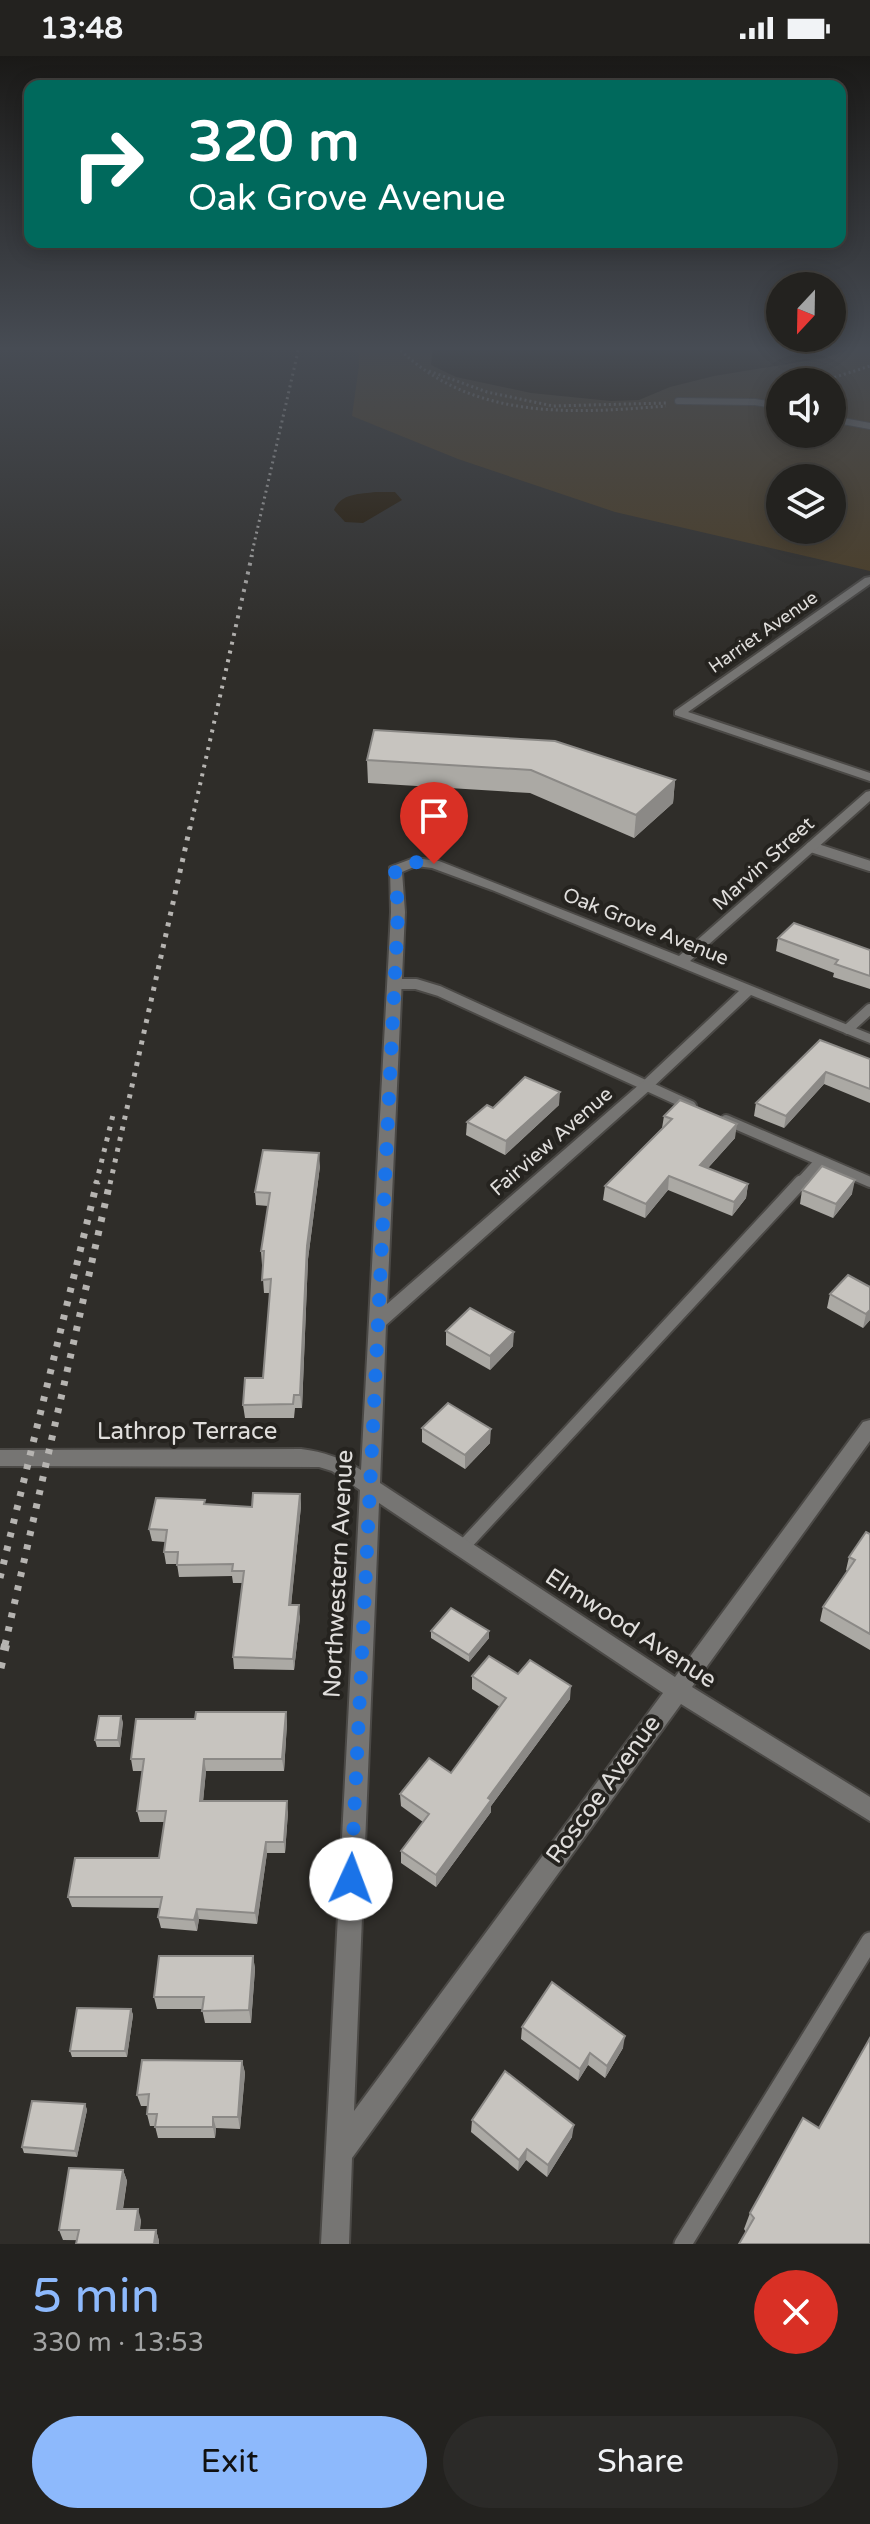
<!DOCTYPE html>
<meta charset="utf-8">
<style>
:root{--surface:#23221f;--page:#2b2a28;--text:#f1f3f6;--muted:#a3a4a4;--line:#403f3d;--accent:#8db9fc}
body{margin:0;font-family:"Varela Round",sans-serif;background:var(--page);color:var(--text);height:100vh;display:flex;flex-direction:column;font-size:30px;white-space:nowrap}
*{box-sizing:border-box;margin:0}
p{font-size:26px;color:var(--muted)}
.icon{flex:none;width:44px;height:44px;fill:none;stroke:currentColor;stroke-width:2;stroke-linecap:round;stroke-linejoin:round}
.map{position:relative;height:2188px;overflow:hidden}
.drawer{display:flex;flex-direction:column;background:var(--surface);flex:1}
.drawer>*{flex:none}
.hud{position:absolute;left:24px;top:24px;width:822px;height:168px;border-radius:16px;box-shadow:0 4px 20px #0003,0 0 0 2px var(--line);background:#00695c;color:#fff;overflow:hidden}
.needle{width:52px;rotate:202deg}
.controls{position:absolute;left:766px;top:216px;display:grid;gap:16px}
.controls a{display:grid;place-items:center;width:80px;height:80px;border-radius:50%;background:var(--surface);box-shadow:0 4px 20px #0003,0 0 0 2px var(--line);font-size:40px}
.pin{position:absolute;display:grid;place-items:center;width:68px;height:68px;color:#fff;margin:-82px -34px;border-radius:50% 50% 50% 0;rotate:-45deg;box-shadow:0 0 8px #0007}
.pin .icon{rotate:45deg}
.me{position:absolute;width:88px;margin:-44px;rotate:2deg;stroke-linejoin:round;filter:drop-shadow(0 0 6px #0008)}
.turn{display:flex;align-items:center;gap:28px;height:168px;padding:0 32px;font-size:36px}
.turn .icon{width:104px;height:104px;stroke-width:2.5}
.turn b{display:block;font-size:56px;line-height:68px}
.round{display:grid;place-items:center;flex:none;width:84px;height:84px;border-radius:42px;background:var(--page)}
.headline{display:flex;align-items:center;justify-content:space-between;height:136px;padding:0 32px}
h1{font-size:48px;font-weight:600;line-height:60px;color:var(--accent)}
.action{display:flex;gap:16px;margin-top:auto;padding:16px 32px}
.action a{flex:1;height:92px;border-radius:48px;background:var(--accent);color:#111;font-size:32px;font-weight:600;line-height:92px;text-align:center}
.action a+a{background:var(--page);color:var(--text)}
.status{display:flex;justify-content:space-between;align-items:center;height:56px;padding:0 40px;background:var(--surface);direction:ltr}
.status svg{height:22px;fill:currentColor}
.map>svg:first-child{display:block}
.green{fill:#4c3c21;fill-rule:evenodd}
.water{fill:#241600}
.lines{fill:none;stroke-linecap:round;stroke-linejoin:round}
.service-far3-casing{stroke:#4b4946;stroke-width:8}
.service-far2-casing{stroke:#4b4946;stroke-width:14}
.service-far1-casing{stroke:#4b4946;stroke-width:17}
.service-casing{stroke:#4b4946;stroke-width:21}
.minor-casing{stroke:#4b4946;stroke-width:4}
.path{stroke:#898784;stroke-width:3;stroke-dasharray:2 3;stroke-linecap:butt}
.service-far3{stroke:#767573;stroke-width:6}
.service-far2{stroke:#767573;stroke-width:10}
.service-far1{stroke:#767573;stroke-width:13}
.service{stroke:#767573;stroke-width:17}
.minor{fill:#767573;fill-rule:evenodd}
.rail-far4{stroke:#b6b4b1;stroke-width:3;stroke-dasharray:2 4;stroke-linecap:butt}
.rail-far3{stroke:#b6b4b1;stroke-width:4;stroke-dasharray:3 6;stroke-linecap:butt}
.rail-far2{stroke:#b6b4b1;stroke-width:5;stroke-dasharray:4 7;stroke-linecap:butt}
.rail-far1{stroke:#b6b4b1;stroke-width:7;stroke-dasharray:5 9;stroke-linecap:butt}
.rail{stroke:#b6b4b1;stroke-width:9;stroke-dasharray:6 12;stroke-linecap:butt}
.wall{fill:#aba9a4}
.shaded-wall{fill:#8b8986}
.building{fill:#c7c4bf;stroke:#8b8986;stroke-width:2}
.route{stroke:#1a73e8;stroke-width:14;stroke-dasharray:0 25.2}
.labels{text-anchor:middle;stroke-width:8;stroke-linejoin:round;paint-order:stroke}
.far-street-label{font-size:18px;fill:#e0dedc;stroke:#25231f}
.street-label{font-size:20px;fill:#e0dedc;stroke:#25231f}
.near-street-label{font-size:24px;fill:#e0dedc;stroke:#25231f}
</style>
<div class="status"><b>13:48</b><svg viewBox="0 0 49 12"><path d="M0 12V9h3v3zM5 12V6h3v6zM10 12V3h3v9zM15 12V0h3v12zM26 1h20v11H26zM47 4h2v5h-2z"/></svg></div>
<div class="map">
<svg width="870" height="2188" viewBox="0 0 870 2188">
<rect width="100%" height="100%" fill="#2f2d29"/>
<!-- green -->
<path class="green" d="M358 291H870V515L615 456 458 403 352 360 359 309ZM780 326H832V378H780ZM780 422H832V474H780Z"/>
<!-- water -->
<g class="water">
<polygon points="433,291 859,291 824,302 714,320 670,331 639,344 611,345 531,337 456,321 431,309"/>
<path d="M376 436H395L402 444 363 467 345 466 334 454C341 437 360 438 376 436Z"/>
</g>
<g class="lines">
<!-- service-far3 casing -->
<g class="service-far3-casing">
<g id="service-far3">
<polyline points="678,345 755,346 780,350"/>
<polyline points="832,363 870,370"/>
</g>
</g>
<!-- service-far2 casing -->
<g class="service-far2-casing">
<g id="service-far2">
<polyline points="811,791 870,810"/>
<polyline points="394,928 416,928 439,935 691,1050"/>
<polyline points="848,973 870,953"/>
<polyline points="726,1064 870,1126"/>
<polyline points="799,1128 820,1105"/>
</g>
</g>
<!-- service-far1 casing -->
<g class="service-far1-casing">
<polyline id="service-far1" points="461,1493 801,1126"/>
</g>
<!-- service casing -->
<g class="service-casing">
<polyline id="service" points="683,2188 870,1885"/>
</g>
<!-- minor casing -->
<g class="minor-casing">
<g id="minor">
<polygon points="870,521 870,528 688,656 870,717 870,725 675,659 675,655 865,522"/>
<path d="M870 735V745L690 905 870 978V987L751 939 651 1033 386 1269 380 1427 675 1621 863 1366 870 1364V1385L692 1631 870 1741V1765L681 1648 352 2102 349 2188H321L360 1434 332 1415 319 1411 0 1410V1394L301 1393C324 1396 342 1402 361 1414L391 856 390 811 414 802 439 805 679 900 866 736ZM416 810 432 812 492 834 739 935 641 1027 387 1248 405 856 402 816ZM379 1447 663 1637 354 2055 376 1522Z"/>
</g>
</g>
<!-- path -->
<g class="path">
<path d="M397 291C471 364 569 358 666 350"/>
<polyline points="429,315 487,336 553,350 666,347"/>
<polyline points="820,326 870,310"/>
</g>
<!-- service-far3 -->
<use href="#service-far3" class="service-far3"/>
<!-- service-far2 -->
<use href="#service-far2" class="service-far2"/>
<!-- service-far1 -->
<use href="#service-far1" class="service-far1"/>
<!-- service -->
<use href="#service" class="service"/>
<!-- minor -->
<use href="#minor" class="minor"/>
<!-- rail-far4 -->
<polyline class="rail-far4" points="251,501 299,291"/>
<!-- rail-far3 -->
<polyline class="rail-far3" points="190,773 252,499"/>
<!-- rail-far2 -->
<g class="rail-far2">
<polyline points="96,1128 113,1059"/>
<polyline points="110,1128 190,771"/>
</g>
<!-- rail-far1 -->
<g class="rail-far1">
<polyline points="0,1522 97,1126"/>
<polyline points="5,1589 110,1126"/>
</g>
<!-- rail -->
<polyline class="rail" points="0,1612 6,1587"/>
</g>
<!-- wall -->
<g class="wall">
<polygon points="374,674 675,724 673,747 634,782 530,737 368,727 367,704"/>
<polygon points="778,882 870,894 870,933 833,921 834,917 776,895"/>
<polygon points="820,984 870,1003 870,1047 824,1028 784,1072 754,1060 756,1047"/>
<polygon points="559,1049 505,1099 466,1079 467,1066 493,1052"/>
<polygon points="664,1060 735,1082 708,1112 748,1128 746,1142 732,1160 668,1134 645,1162 603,1144 605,1130 662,1072"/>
<polygon points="320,1110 308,1203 302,1352 295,1352 294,1362 245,1362 243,1349 263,1322 270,1237 264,1237 261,1195 268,1150 256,1149 255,1136"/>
<polygon points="802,1134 852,1138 833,1162 800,1148"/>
<polygon points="870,1231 870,1264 863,1272 827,1252 830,1238"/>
<polygon points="446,1275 513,1290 490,1314 446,1289"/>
<polygon points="422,1372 490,1387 465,1413 422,1386"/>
<polygon points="300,1438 301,1450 291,1549 300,1561 294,1614 234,1613 233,1601 243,1527 233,1527 232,1520 179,1521 177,1508 166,1508 164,1496 165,1486 152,1485 149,1473 205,1444 205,1448 252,1451"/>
<polygon points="870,1478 870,1594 820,1565 823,1551 848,1516 846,1514 849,1501"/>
<polygon points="431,1575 489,1575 489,1582 469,1606 431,1582"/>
<polygon points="518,1618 570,1643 491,1750 491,1756 436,1831 401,1807 401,1795 423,1766 401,1750 400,1738 451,1717 500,1651 472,1633 472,1620"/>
<polygon points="286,1656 287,1667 284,1715 206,1715 203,1745 288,1756 285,1797 267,1797 257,1868 199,1863 197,1875 161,1872 158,1861 160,1852 72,1851 68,1841 159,1802 164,1766 140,1766 137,1755 143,1715 133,1715 131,1703 195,1663"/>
<polygon points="123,1666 120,1691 97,1691 95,1684"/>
<polygon points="253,1900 255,1913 251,1967 205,1967 202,1953 157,1953 154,1941"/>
<polygon points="131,1953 133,1959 127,2001 72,2001 70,1995"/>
<polygon points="522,1971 623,1992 605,2022 588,2009 578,2025 521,1983"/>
<polygon points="242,2005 245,2017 240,2073 216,2072 215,2082 158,2082 155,2070 150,2070 147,2058 148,2050 141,2050 137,2039"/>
<polygon points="85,2048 87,2054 77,2101 24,2097 22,2091"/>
<polygon points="472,2064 572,2081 547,2121 526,2104 518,2115 471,2076"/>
<polygon points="819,2072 870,2188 746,2176 744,2173 750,2157"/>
<polygon points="123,2114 127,2125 123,2153 141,2164 140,2174 156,2174 159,2185 63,2184 59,2174"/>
</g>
<!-- shaded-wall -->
<g class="shaded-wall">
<polygon points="675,724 673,747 634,782 636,759"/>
<polygon points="826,1016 824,1028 784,1072 786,1060"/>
<polygon points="560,1036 559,1049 505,1099 506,1085"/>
<polygon points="737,1068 735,1082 698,1123 700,1109"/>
<polygon points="319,1097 320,1110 308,1203 302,1352 300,1339 307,1190"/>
<polygon points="669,1120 668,1134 645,1162 646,1148"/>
<polygon points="855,1124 852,1138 833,1162 836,1148"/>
<polygon points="748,1128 746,1142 732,1160 734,1146"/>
<polygon points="870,1254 870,1264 863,1272 866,1258"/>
<polygon points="514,1276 513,1290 490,1314 490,1300"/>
<polygon points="491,1373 490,1387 465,1413 465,1399"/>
<polygon points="300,1438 301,1450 290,1561 289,1549"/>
<polygon points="299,1549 300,1561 294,1614 293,1603"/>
<polygon points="489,1575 489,1582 469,1606 469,1599"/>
<polygon points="571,1630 570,1643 491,1750 491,1756 436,1831 436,1819 488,1742"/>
<polygon points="286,1656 287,1667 284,1715 282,1703"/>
<polygon points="121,1660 123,1666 120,1691 118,1684"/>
<polygon points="204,1703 206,1715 202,1756 200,1745"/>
<polygon points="287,1745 288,1756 285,1797 284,1786"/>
<polygon points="266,1786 267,1797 257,1868 255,1857"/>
<polygon points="197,1853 199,1863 197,1875 194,1864"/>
<polygon points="253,1900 255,1913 251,1967 249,1954"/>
<polygon points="131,1953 133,1959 127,2001 125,1995"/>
<polygon points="625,1980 623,1992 605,2022 607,2010"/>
<polygon points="590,1997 588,2009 578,2025 580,2013"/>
<polygon points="242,2005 245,2017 240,2073 238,2061"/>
<polygon points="85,2048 87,2054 77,2101 75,2095"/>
<polygon points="213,2061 216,2072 215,2082 213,2071"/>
<polygon points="574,2069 572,2081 547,2121 548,2109"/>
<polygon points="527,2093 526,2104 518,2115 519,2104"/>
<polygon points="123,2114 127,2125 121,2163 117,2153"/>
<polygon points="138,2153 141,2164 138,2184 135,2174"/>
<polygon points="156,2174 159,2185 159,2188 154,2188"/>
</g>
<!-- building -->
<g class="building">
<polygon points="374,674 555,685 675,724 636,759 531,714 367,704"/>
<polygon points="794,867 870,894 870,920 835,908 838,904 778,882"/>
<polygon points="820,984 870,1003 870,1033 826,1016 786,1060 756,1047"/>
<polygon points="525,1021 560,1036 506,1085 467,1066 487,1049 493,1052"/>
<polygon points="680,1044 737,1068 700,1109 748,1128 734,1146 669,1120 646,1148 605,1130 672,1063 664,1060"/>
<polygon points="263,1094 319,1097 307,1190 300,1339 294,1339 293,1348 243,1349 245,1322 263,1322 271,1223 262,1224 264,1195 261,1195 270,1137 255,1136"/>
<polygon points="822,1110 855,1124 836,1148 802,1134"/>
<polygon points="848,1219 870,1231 870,1254 866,1258 830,1238"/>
<polygon points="470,1252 514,1276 490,1300 446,1275"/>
<polygon points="448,1347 491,1373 465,1399 422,1372"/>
<polygon points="253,1437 300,1438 289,1549 299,1549 293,1603 233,1601 244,1515 232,1515 233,1508 177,1509 178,1496 164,1496 167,1474 149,1473 156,1442 205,1444 204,1448 252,1451"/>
<polygon points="866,1476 870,1478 870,1578 823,1551 855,1504 849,1501"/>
<polygon points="451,1552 489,1575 469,1599 431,1575"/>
<polygon points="489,1600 518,1618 530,1604 571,1630 488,1742 491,1744 436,1819 401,1795 429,1758 400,1738 429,1702 451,1717 506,1642 472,1620"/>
<polygon points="196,1656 286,1656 282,1703 204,1703 200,1745 287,1745 284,1786 266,1786 255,1857 197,1853 194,1864 158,1861 162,1841 68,1841 75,1802 159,1802 166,1755 137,1755 144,1703 131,1703 136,1663 195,1663"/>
<polygon points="99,1660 121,1660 118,1684 95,1684"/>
<polygon points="159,1900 253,1900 249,1954 202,1955 204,1941 154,1941"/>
<polygon points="552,1926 625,1980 607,2010 590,1997 580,2013 522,1971"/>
<polygon points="77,1952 131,1953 125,1995 70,1995"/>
<polygon points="870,1982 870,2188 739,2188 754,2162 750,2157 803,2062 819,2072"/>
<polygon points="142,2004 242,2005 238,2061 213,2061 213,2071 155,2071 157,2058 147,2058 149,2038 137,2039"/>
<polygon points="505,2015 574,2069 548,2109 527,2093 519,2104 472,2064"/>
<polygon points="32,2045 85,2048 75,2095 22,2091"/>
<polygon points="69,2112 123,2114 117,2153 138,2153 135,2174 156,2174 154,2188 76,2188 79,2174 59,2174"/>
</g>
<!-- sky -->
<linearGradient id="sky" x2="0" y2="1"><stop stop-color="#1a1917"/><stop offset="0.49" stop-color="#474c54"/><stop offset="1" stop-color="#474c54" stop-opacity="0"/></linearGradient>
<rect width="870" height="597" fill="url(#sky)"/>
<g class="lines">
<!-- route -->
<polyline class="route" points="351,1823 398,856 395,814 414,806 434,808"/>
</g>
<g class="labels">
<!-- far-street labels -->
<g class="far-street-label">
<text transform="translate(763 576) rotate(-35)" y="6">Harriet Avenue</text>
</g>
<!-- street labels -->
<g class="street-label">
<text transform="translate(763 807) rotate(-42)" y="7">Marvin Street</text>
<text transform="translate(646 870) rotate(22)" y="7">Oak Grove Avenue</text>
<text transform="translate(551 1085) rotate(-41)" y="7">Fairview Avenue</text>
</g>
<!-- near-street labels -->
<g class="near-street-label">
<text x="187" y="1383">Lathrop Terrace</text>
<text transform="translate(338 1518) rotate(-87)" y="8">Northwestern Avenue</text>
<text transform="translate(631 1572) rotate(33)" y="8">Elmwood Avenue</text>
<text transform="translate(603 1733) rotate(-54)" y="8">Roscoe Avenue</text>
</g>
</g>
</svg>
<div class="controls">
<a><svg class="needle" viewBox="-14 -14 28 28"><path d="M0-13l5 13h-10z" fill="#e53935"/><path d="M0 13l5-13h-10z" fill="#a3a4a4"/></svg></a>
<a><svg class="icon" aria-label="sound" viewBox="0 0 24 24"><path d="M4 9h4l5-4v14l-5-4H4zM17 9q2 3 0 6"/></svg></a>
<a><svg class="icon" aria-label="layers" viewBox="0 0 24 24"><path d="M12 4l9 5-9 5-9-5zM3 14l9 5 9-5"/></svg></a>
</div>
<div class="pin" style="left:434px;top:808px;background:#d93025"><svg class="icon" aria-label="arrive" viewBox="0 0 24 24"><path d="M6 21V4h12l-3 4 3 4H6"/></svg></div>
<svg class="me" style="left:351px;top:1823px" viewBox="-20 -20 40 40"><circle r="19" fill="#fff"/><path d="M0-13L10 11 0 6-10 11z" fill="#1a73e8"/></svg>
<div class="hud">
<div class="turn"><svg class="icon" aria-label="right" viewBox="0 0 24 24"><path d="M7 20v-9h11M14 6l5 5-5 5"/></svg><div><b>320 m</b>Oak Grove Avenue</div></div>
</div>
</div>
<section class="drawer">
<div class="headline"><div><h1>5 min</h1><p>330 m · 13:53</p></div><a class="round" style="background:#d93025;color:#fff"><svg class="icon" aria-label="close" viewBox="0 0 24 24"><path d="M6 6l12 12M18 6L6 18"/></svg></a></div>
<div class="action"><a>Exit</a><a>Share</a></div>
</section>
